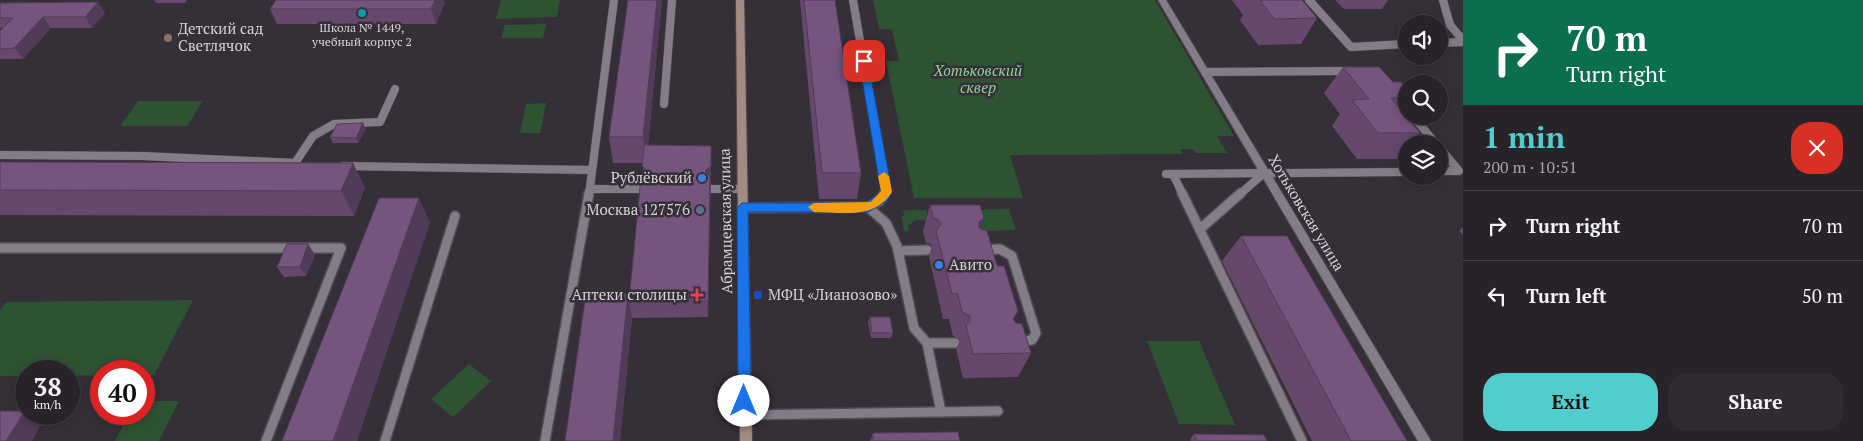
<!DOCTYPE html>
<meta charset="utf-8">
<style>
:root{--surface:#282329;--page:#302b31;--text:#f1f3f6;--muted:#a5a4a8;--line:#444046;--accent:#52cdcd}
body{margin:0;font-family:"PT Serif",serif;background:var(--page);color:var(--text);height:100vh;display:flex;flex-direction:column;font-size:19px;white-space:nowrap}
*{box-sizing:border-box;margin:0}
p{font-size:16px;color:var(--muted)}
.icon{flex:none;width:28px;height:28px;fill:none;stroke:currentColor;stroke-width:2;stroke-linecap:round;stroke-linejoin:round}
.map{position:relative;flex:1;overflow:hidden}
.drawer{display:flex;flex-direction:column;background:var(--surface);width:400px}
.drawer>*{flex:none}
.banner{background:#0b6e4f;color:#fff;overflow:hidden}
.fabs{position:absolute;left:1398px;top:15px;display:grid;gap:10px}
.fabs a{display:grid;place-items:center;width:50px;height:50px;border-radius:50%;background:var(--surface);box-shadow:0 2px 12px #0003,0 0 0 1px var(--line);font-size:25px}
.speed{position:absolute;left:15px;top:360px;display:flex;gap:10px;font-size:25px;font-weight:700;text-align:center}
.speed>*{display:grid;place-content:center;width:65px;height:65px;border-radius:50%;background:var(--surface);box-shadow:0 2px 12px #0003,0 0 0 1px var(--line);line-height:1}
.speed small{font-size:12px;font-weight:400}
.speed .limit{border:8px solid #d22;background:#fff;color:#111}
.pin{position:absolute;display:grid;place-items:center;width:42px;height:42px;color:#fff;margin:-21px;border-radius:10px;box-shadow:0 2px 8px #0006}
.me{position:absolute;width:55px;margin:-28px;rotate:0deg;stroke-linejoin:round;filter:drop-shadow(0 0 4px #0008)}
.turn{display:flex;align-items:center;gap:18px;height:105px;padding:0 20px;font-size:22px}
.turn .icon{width:65px;height:65px;stroke-width:2.5}
.turn b{display:block;font-size:35px;line-height:42px}
.round{display:grid;place-items:center;flex:none;width:52px;height:52px;border-radius:20px;background:var(--page)}
.head{display:flex;align-items:center;justify-content:space-between;height:85px;padding:0 20px}
h1{font-size:30px;font-weight:800;line-height:38px;color:var(--accent)}
.cta{display:flex;gap:10px;margin-top:auto;padding:10px 20px}
.cta a{flex:1;height:58px;border-radius:20px;background:var(--accent);color:#111;font-size:20px;font-weight:800;line-height:58px;text-align:center}
.cta a+a{background:var(--page);color:var(--text)}
ul{padding:0;list-style:none}
li{display:flex;align-items:center;gap:15px;height:70px;padding:0 20px;border-top:1px solid var(--line)}
li div{flex:1}
li b{display:block;font-size:19px}
li em{font-style:normal}
main{display:flex;flex:1;min-height:0}
.map>svg:first-child{display:block}
.green{fill:#2d5332}
.lines{fill:none;stroke-linecap:round;stroke-linejoin:round}
.lane-far1-casing{stroke:#514b52;stroke-width:9}
.lane-casing{stroke:#514b52;stroke-width:12}
.street-casing{stroke:#514b52;stroke-width:2}
.secondary-casing{stroke:#514b52;stroke-width:2}
.lane-far1{stroke:#847c86;stroke-width:8}
.lane{stroke:#847c86;stroke-width:9}
.street{fill:#847c86;fill-rule:evenodd}
.secondary{fill:#a28c82;fill-rule:evenodd}
.wall{fill:#65486c}
.shaded-wall{fill:#523b58}
.building{fill:#75547e;stroke:#523b58}
.route{fill:#1a73e8;stroke:#114b97}
.slow{fill:#f59e0b}
.culture-dot{fill:#0f9aa8;stroke:#352f37;stroke-width:2}
.education-dot{fill:#8d6e63;stroke:#352f37;stroke-width:2}
.shop-dot{fill:#3f7fe0;stroke:#352f37;stroke-width:2}
.service-dot{fill:#5c6f8a;stroke:#352f37;stroke-width:2}
.health-dot{fill:#e0444e;stroke:#352f37;stroke-width:2}
.transit-dot{fill:#1a4fb4;stroke:#352f37;stroke-width:2}
.labels{text-anchor:middle;stroke-width:5;stroke-linejoin:round;paint-order:stroke}
.far-poi-label{font-size:12px;fill:#d5d1d7;stroke:#352f37}
.poi-label{font-size:15px;fill:#d5d1d7;stroke:#352f37;text-anchor:start}
.park-label{font-size:15px;font-style:italic;fill:#91d297;stroke:#352f37}
.street-label{font-size:15px;fill:#d5d1d7;stroke:#352f37}
</style>
<main>
<div class="map">
<svg width="1463" height="441" viewBox="0 0 1463 441">
<rect width="100%" height="100%" fill="#352f37"/>
<!-- green -->
<g class="green">
<polygon points="501,0 560,0 557,17 496,19"/>
<polygon points="873,0 1155,0 1234,136 1217,136 1227,153 1196,153 1193,149 1180,149 1182,154 1010,155 1023,198 914,198 886,61 899,61 892,29 879,29"/>
<polygon points="546,24 543,38 501,38 505,25"/>
<polygon points="138,101 203,101 187,126 120,126"/>
<polygon points="546,103 540,133 520,133 526,104"/>
<polygon points="1009,209 1016,230 981,231 977,218 963,210"/>
<polygon points="909,210 927,210 927,224 925,220 915,220 908,226 909,231 904,231 901,216 904,216 903,211"/>
<polygon points="193,300 154,375 144,375 144,371 101,371 101,375 69,376 69,371 26,371 26,376 0,376 0,310 6,302"/>
<polygon points="1147,341 1199,341 1235,425 1179,424"/>
<polygon points="469,364 491,381 453,417 431,399"/>
<polygon points="144,401 179,401 159,441 115,441 129,414 144,414"/>
</g>
<g class="lines">
<!-- lane-far1 casing -->
<g class="lane-far1-casing">
<g id="lane-far1">
<polyline points="853,0 886,192 884,195"/>
<polyline points="1309,0 1351,47 1406,44"/>
<polyline points="1443,0 1450,25 1463,40"/>
<polyline points="1439,43 1463,42"/>
<polyline points="1205,72 1352,71"/>
<polyline points="664,104 672,0"/>
<polyline points="1413,116 1436,144"/>
<polyline points="1439,147 1459,171 1439,171"/>
<polyline points="0,155 143,156 295,163"/>
<polyline points="295,163 313,136 334,124 380,122 395,89"/>
<polyline points="343,166 592,170"/>
<polyline points="1166,174 1406,172"/>
<polyline points="1173,174 1183,195"/>
<polyline points="590,189 644,189"/>
<polyline points="711,189 742,189"/>
<polyline points="589,195 614,0"/>
<polyline points="1239,195 1264,173"/>
</g>
</g>
<!-- lane casing -->
<g class="lane-casing">
<g id="lane">
<polyline points="1182,193 1302,441"/>
<polyline points="868,207 886,223 897,246 914,328 927,343 941,412"/>
<polyline points="742,208 868,207 880,201 885,193"/>
<polyline points="1200,229 1241,193"/>
<polyline points="0,248 341,248 266,441"/>
<polyline points="980,250 1000,249 1012,256 1036,333 1032,340 1016,342"/>
<polyline points="898,251 927,250"/>
<polyline points="927,343 955,343"/>
<polyline points="745,415 998,411"/>
<polyline points="385,441 455,216"/>
<polyline points="545,441 589,193"/>
</g>
</g>
<!-- street casing -->
<g class="street-casing">
<polygon id="street" points="1158,0 1166,0 1431,441 1418,441"/>
</g>
<!-- secondary casing -->
<g class="secondary-casing">
<polygon id="secondary" points="736,0 744,0 752,441 740,441"/>
</g>
<!-- lane-far1 -->
<use href="#lane-far1" class="lane-far1"/>
<!-- lane -->
<use href="#lane" class="lane"/>
<!-- street -->
<use href="#street" class="street"/>
<!-- secondary -->
<use href="#secondary" class="secondary"/>
</g>
<!-- wall -->
<g class="wall">
<polygon points="154,0 187,0 185,3 156,3"/>
<polygon points="662,0 648,145 711,146 711,163 708,317 632,318 620,441 628,293 629,301 643,175 643,163 613,163 609,137"/>
<polygon points="800,0 835,0 861,173 857,199 819,199"/>
<polygon points="1232,0 1302,0 1317,18 1301,44 1258,45 1240,20 1243,15"/>
<polygon points="1335,0 1388,0 1382,9 1344,9"/>
<polygon points="445,2 436,24 277,24 270,9"/>
<polygon points="0,3 105,13 92,28 51,28 23,59 0,59 0,31 3,28 0,28"/>
<polygon points="1343,67 1393,82 1406,89 1406,108 1402,112 1420,133 1410,144 1406,144 1406,148 1397,159 1357,159 1332,126 1340,114 1324,93"/>
<polygon points="366,129 358,143 333,143 330,137"/>
<polygon points="0,162 353,163 365,188 354,216 0,215"/>
<polygon points="930,205 984,218 980,228 997,266 1014,320 1031,353 1018,377 963,378 956,349 960,340 953,336 949,319 943,319 929,256 932,246 930,244 926,243 923,231"/>
<polygon points="1463,227 1463,235 1459,231"/>
<polygon points="1241,236 1407,441 1312,441 1222,261"/>
<polygon points="308,244 315,255 306,276 284,277 277,267"/>
<polygon points="870,317 893,333 891,338 871,338 868,322"/>
<polygon points="873,433 960,441 870,441"/>
<polygon points="1194,434 1267,441 1191,441 1190,439"/>
</g>
<!-- shaded-wall -->
<g class="shaded-wall">
<polygon points="435,0 444,0 445,2 436,24 431,9"/>
<polygon points="657,0 662,0 646,163 643,137"/>
<polygon points="98,2 105,13 92,28 85,17"/>
<polygon points="43,17 51,28 23,59 14,48"/>
<polygon points="363,123 366,129 358,143 356,138"/>
<polygon points="711,146 711,163 708,317 705,171"/>
<polygon points="353,163 365,188 354,216 341,191"/>
<polygon points="419,198 430,223 357,441 333,441"/>
<polygon points="984,218 975,244 979,222"/>
<polygon points="308,244 315,255 306,276 300,267"/>
<polygon points="628,293 632,318 620,441 613,441"/>
<polygon points="25,411 26,412 26,414 29,414 42,423 32,441 6,441"/>
</g>
<!-- building -->
<g class="building">
<polygon points="276,0 435,0 431,9 270,9"/>
<polygon points="628,0 657,0 643,137 609,137"/>
<polygon points="804,0 835,0 861,173 822,173"/>
<polygon points="1260,0 1302,0 1317,18 1274,19"/>
<polygon points="98,2 85,17 43,17 14,48 0,49 0,31 13,18 0,18 0,3"/>
<polygon points="1343,67 1379,67 1393,82 1401,82 1406,89 1406,98 1391,98 1420,133 1378,133 1352,100 1369,99"/>
<polygon points="363,123 356,138 330,137 337,124"/>
<polygon points="644,145 711,146 711,166 705,171 710,177 708,301 629,301 641,177 648,172 642,166"/>
<polygon points="0,162 353,163 341,191 0,190"/>
<polygon points="379,198 419,198 333,441 282,441"/>
<polygon points="930,205 980,205 984,218 979,222 979,228 987,231 997,266 1004,266 1018,311 1013,319 1016,323 1022,324 1031,353 973,354 966,325 970,322 970,316 962,312 958,294 952,294 936,231 941,224 938,219 933,218"/>
<polygon points="1241,236 1287,236 1407,441 1351,441"/>
<polygon points="287,244 308,244 300,267 277,267"/>
<polygon points="586,293 628,293 613,441 565,441"/>
<polygon points="870,317 890,317 893,333 872,333"/>
<polygon points="0,411 25,411 6,441 0,441"/>
<polygon points="958,432 960,441 873,441 873,433"/>
<polygon points="1194,434 1264,435 1267,441 1197,441"/>
</g>
<!-- route -->
<polygon class="route" points="864,58 868,61 892,192 887,201 868,212 748,212 751,401 749,405 744,407 740,405 738,401 737,208 742,203 866,203 881,192 859,61"/>
<!-- slow -->
<path class="slow" d="M884 172 889 176 892 192C874 220 843 212 814 212L808 207 814 203 871 202 881 191 878 176Z"/>
<!-- markers -->
<circle class="culture-dot" cx="362" cy="13" r="5"/>
<circle class="education-dot" cx="168" cy="38" r="5"/>
<g class="shop-dot">
<circle cx="702" cy="178" r="5"/>
<circle cx="939" cy="265" r="5"/>
</g>
<circle class="service-dot" cx="700" cy="210" r="5"/>
<path class="health-dot" d="M694.5 287.5h5v5h5v5h-5v5h-5v-5h-5v-5h5z"/>
<rect class="transit-dot" x="753" y="290" width="10" height="10" rx="2.5"/>
<g class="labels">
<!-- far-poi labels -->
<g class="far-poi-label">
<text x="362" y="32">Школа № 1449,<tspan x="362" dy="14">учебный корпус 2</tspan></text>
</g>
<!-- poi labels -->
<g class="poi-label">
<text x="178" y="34">Детский сад<tspan x="178" dy="17">Светлячок</tspan></text>
<text x="692" y="183" text-anchor="end">Рублёвский</text>
<text x="690" y="215" text-anchor="end">Москва 127576</text>
<text x="949" y="270">Авито</text>
<text x="687" y="300" text-anchor="end">Аптеки столицы</text>
<text x="768" y="300">МФЦ «Лианозово»</text>
</g>
<!-- park labels -->
<g class="park-label">
<text x="978" y="76">Хотьковский<tspan x="978" dy="17">сквер</tspan></text>
</g>
<!-- street labels -->
<g class="street-label">
<text transform="translate(1306 213) rotate(59)" y="5">Хотьковская улица</text>
<text transform="translate(726 221) rotate(-91)" y="5">Абрамцевская улица</text>
</g>
</g>
</svg>
<div class="fabs">
<a><svg class="icon" aria-label="sound" viewBox="0 0 24 24"><path d="M4 9h4l5-4v14l-5-4H4zM17 9q2 3 0 6"/></svg></a>
<a><svg class="icon" aria-label="search" viewBox="0 0 24 24"><circle cx="10" cy="10" r="6"/><path d="M15 15l6 6"/></svg></a>
<a><svg class="icon" aria-label="layers" viewBox="0 0 24 24"><path d="M12 4l9 5-9 5-9-5zM3 14l9 5 9-5"/></svg></a>
</div>
<div class="speed"><div>38<small>km/h</small></div><div class="limit">40</div></div>
<div class="pin" style="left:864px;top:61px;background:#d93025"><svg class="icon" aria-label="arrive" viewBox="0 0 24 24"><path d="M6 21V4h12l-3 4 3 4H6"/></svg></div>
<svg class="me" style="left:744px;top:401px" viewBox="-20 -20 40 40"><circle r="19" fill="#fff"/><path d="M0-13L10 11 0 6-10 11z" fill="#1a73e8"/></svg>
</div>
<section class="drawer">
<div class="banner">
<div class="turn"><svg class="icon" aria-label="right" viewBox="0 0 24 24"><path d="M7 20v-9h11M14 6l5 5-5 5"/></svg><div><b>70 m</b>Turn right</div></div>
</div>
<div class="head"><div><h1>1 min</h1><p>200 m · 10:51</p></div><a class="round" style="background:#d93025;color:#fff"><svg class="icon" aria-label="close" viewBox="0 0 24 24"><path d="M6 6l12 12M18 6L6 18"/></svg></a></div>
<ul>
<li><svg class="icon" aria-label="right" viewBox="0 0 24 24"><path d="M7 20v-9h11M14 6l5 5-5 5"/></svg><div><b>Turn right</b></div><em>70 m</em></li>
<li><svg class="icon" aria-label="left" viewBox="0 0 24 24"><path d="M17 20v-9H6M10 6l-5 5 5 5"/></svg><div><b>Turn left</b></div><em>50 m</em></li>
</ul>
<div class="cta"><a>Exit</a><a>Share</a></div>
</section>
</main>
